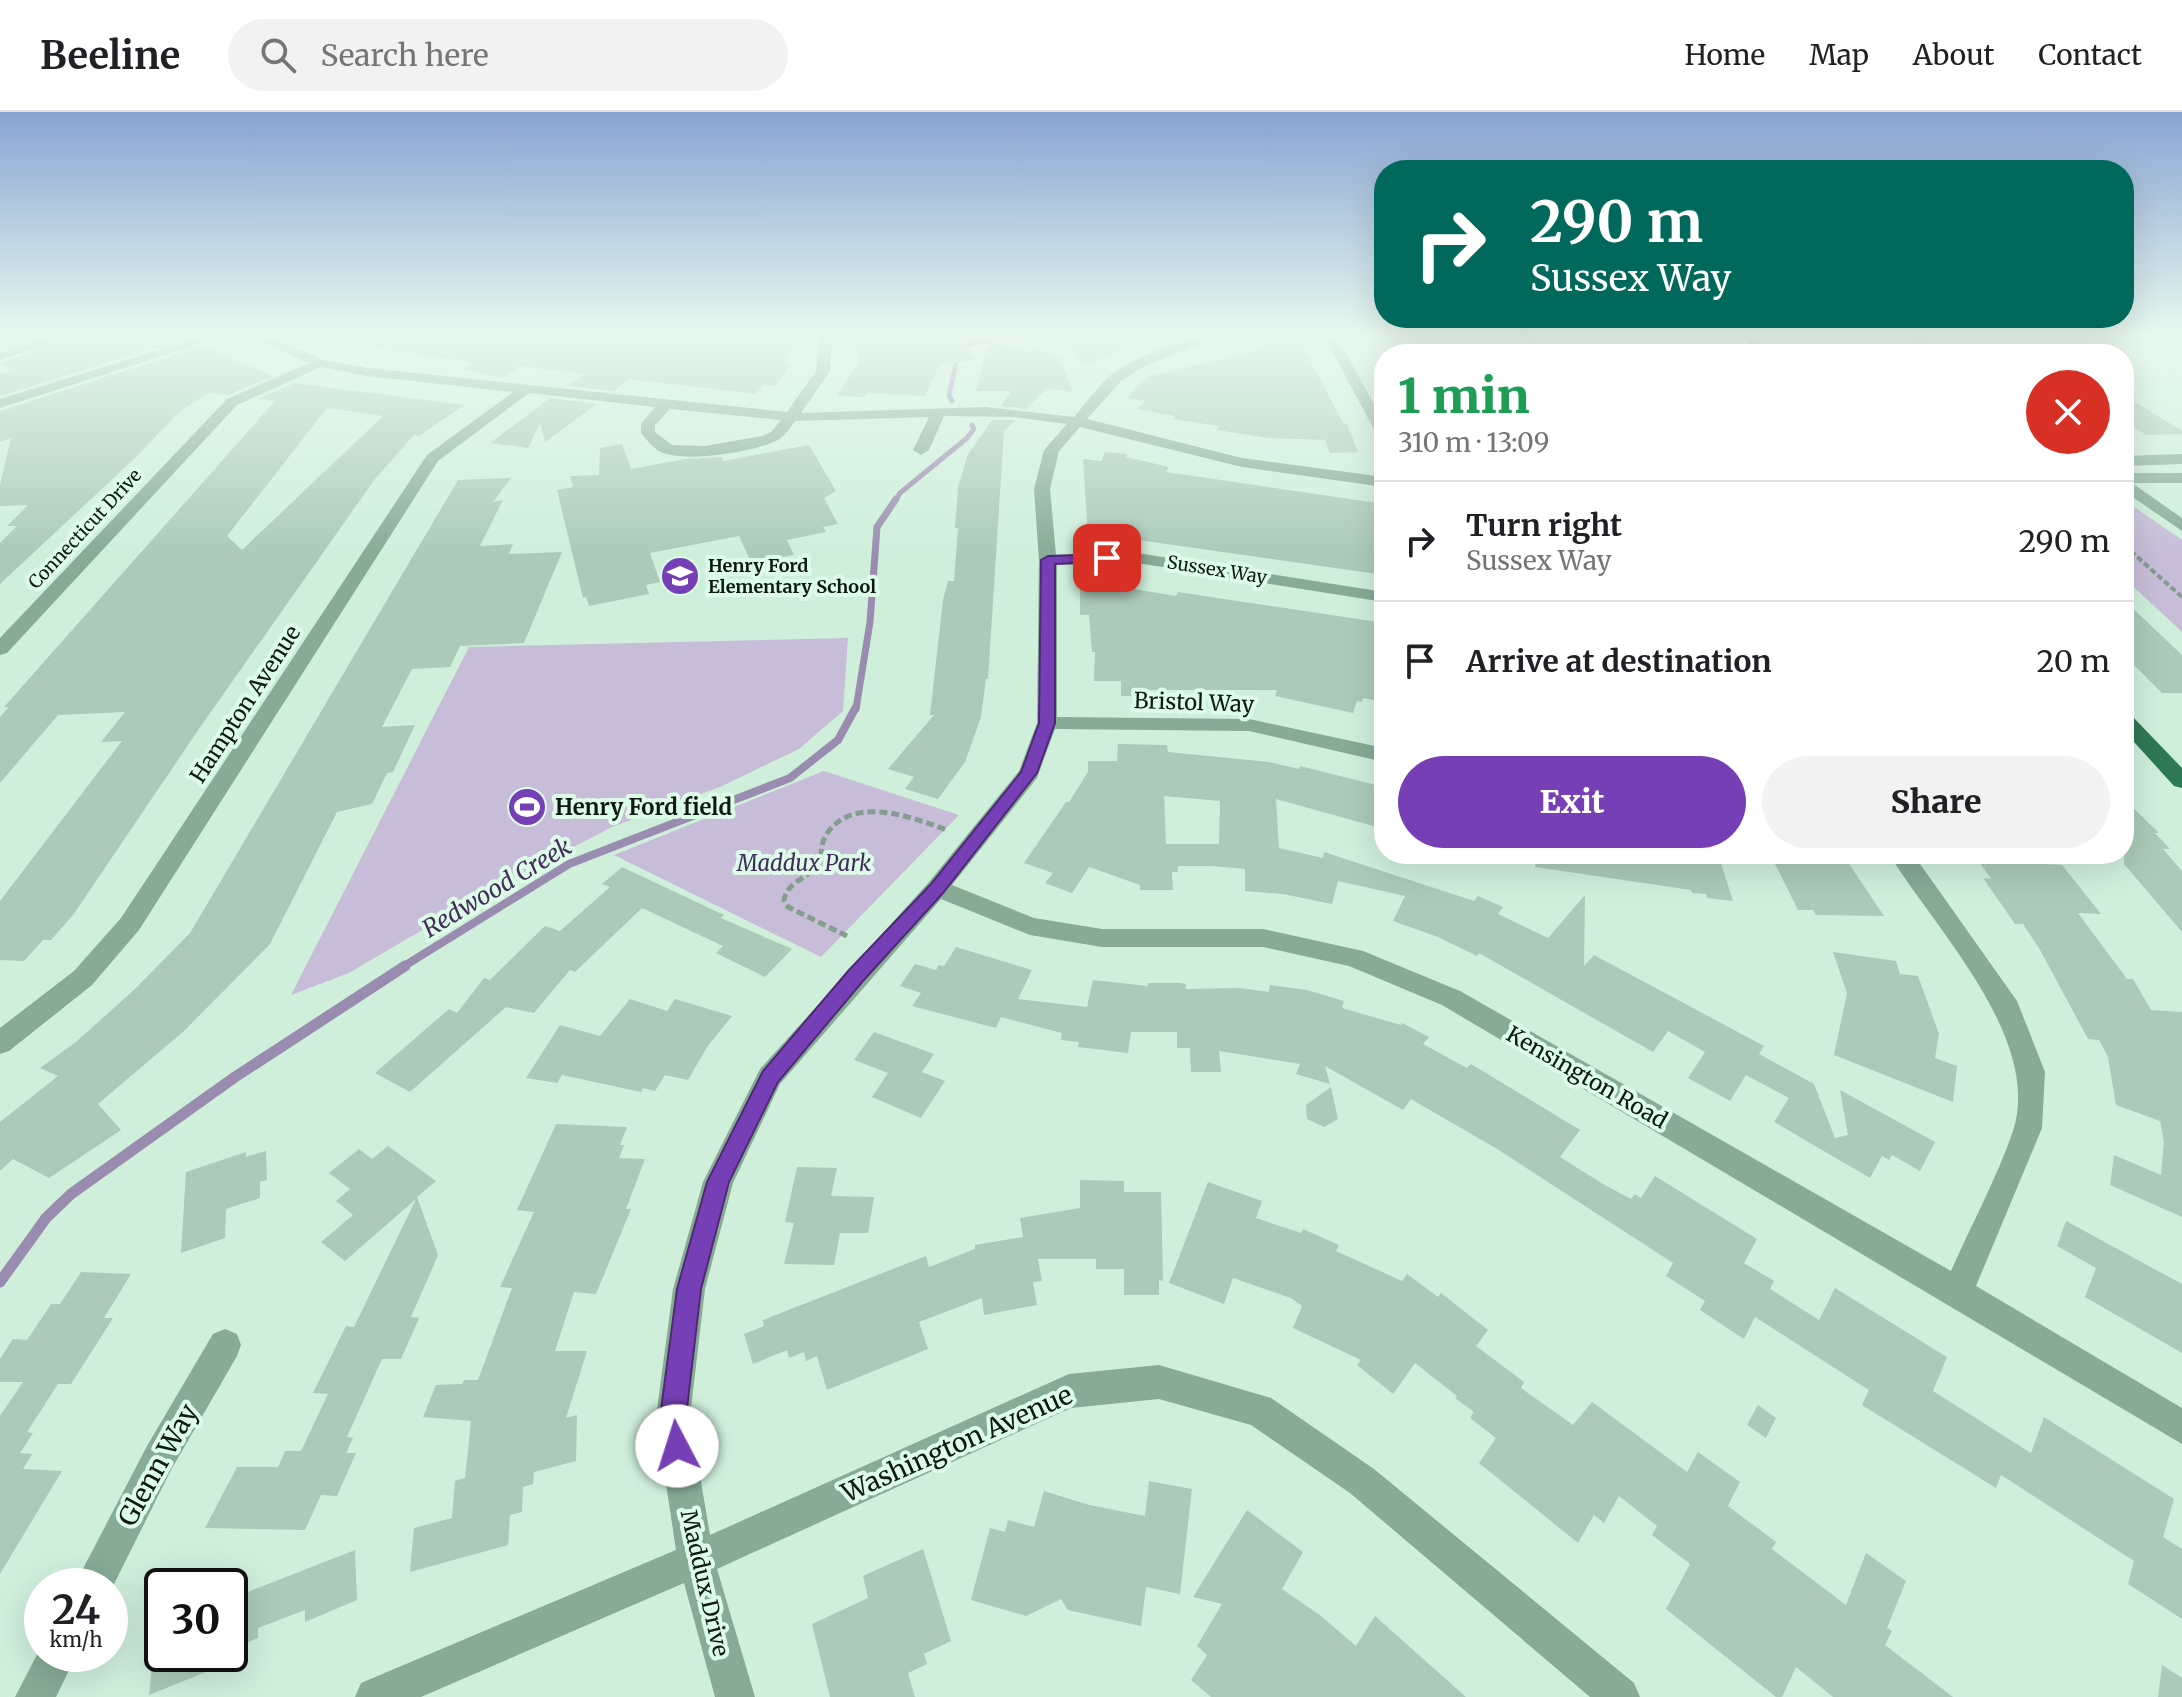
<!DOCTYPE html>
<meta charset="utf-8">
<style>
:root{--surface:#fff;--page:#f2f2f2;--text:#202124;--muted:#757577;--line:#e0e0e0;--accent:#773fb6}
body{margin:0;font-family:Merriweather,serif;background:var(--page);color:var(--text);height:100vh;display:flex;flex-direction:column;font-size:30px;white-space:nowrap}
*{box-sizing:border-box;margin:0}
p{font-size:26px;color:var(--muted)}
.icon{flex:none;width:44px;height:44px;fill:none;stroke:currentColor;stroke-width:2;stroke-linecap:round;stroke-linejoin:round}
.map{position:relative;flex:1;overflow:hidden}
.details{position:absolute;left:1374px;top:232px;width:760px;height:520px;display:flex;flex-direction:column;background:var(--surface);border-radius:32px;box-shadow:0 8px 32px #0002}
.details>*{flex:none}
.top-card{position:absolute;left:1374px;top:48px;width:760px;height:168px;border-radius:32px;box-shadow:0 8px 32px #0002;background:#00695c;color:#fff;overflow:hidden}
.speed{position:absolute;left:24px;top:1456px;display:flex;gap:16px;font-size:40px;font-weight:700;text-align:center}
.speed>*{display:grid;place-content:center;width:104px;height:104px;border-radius:50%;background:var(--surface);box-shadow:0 8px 32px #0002;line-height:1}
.speed small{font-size:20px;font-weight:400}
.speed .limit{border:4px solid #111;border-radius:12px;background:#fff;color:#111}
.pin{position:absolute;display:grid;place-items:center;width:68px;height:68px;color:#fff;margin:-34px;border-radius:16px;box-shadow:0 4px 12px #0006}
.me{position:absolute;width:88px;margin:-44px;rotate:355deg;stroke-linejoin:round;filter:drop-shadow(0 0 6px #0008)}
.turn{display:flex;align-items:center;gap:28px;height:168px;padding:0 24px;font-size:36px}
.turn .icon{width:104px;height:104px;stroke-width:2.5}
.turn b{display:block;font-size:56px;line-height:68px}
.round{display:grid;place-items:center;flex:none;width:84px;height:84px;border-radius:42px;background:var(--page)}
.headline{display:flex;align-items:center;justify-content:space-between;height:136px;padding:0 24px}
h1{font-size:48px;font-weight:800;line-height:60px;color:#1e9e55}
.cta{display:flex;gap:16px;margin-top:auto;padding:16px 24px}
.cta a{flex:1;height:92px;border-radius:48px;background:var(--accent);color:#fff;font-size:32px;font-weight:800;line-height:92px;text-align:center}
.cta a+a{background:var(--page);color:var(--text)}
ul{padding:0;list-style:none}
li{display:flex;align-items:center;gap:24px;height:120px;padding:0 24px;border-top:2px solid var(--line)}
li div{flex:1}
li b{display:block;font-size:30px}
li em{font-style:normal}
header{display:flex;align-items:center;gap:48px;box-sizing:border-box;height:112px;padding:0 40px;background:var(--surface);border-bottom:2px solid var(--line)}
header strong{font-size:38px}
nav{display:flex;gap:44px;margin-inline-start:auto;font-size:28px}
.search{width:560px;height:72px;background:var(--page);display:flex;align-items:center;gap:20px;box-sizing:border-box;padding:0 28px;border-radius:44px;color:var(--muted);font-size:30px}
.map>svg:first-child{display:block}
.green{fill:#c7bdd8}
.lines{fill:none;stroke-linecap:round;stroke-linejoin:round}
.stream-far3{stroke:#998cb0;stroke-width:5}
.stream-far2{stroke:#998cb0;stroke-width:7}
.stream-far1{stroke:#998cb0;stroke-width:8}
.stream{stroke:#998cb0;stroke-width:11}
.building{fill:#accab7;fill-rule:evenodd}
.path-far1{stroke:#849d8e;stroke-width:4;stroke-dasharray:6 3;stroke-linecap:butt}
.path{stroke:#849d8e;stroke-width:5;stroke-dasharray:8 4;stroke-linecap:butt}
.minor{fill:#87ab95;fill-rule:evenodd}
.major{fill:#2d7953;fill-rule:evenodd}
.route{fill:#773fb6;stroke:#4d2976;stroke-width:2}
.labels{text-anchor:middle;stroke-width:8;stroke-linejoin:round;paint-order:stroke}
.far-street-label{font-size:18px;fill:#0d1912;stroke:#dcfce8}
.far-poi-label{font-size:18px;font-weight:bold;fill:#0d1912;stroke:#dcfce8;text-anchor:start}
.street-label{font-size:22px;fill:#0d1912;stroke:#dcfce8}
.poi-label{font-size:22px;font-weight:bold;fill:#0d1912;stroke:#dcfce8;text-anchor:start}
.park-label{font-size:22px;font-style:italic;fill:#412c5d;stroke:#dcfce8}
.water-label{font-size:24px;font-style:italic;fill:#422d5d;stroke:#dcfce8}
.near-street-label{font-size:26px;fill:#0d1912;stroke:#dcfce8}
</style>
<header>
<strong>Beeline</strong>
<div class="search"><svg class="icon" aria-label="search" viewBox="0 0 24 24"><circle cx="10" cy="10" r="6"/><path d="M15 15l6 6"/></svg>Search here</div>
<nav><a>Home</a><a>Map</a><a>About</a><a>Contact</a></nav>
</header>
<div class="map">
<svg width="2182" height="1585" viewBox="0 0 2182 1585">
<rect width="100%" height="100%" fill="#cfefdb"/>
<!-- green -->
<g class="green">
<polygon points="1859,222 1883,222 1917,242 1881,242"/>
<polygon points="2124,388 2182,428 2182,520 2124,466"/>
<polygon points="848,526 843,599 799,637 720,675 612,715 487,780 349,861 291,883 469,535"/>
<polygon points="824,659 959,703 821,845 614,743"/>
</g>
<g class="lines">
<!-- stream-far3 -->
<g class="stream-far3">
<polyline points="952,289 949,283 960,234 1022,222"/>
<polyline points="895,389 900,381 967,326 974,317 972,313"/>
</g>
<!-- stream-far2 -->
<polyline class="stream-far2" points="856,597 870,510 877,415 896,387"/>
<!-- stream-far1 -->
<polyline class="stream-far1" points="401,856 569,752 790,666 838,628 856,595"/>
<!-- stream -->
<polyline class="stream" points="0,1170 46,1106 71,1082 235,965 405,854"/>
</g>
<!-- building -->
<g class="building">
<polygon points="0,222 50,222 0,237"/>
<polygon points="83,222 176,222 186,226 0,284 0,262 11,259 0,251"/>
<polygon points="373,222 497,222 525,226 531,222 781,222 776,228 795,229 784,251 791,251 775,274 763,273 756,282 629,267 614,279 567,274 584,262 520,254 502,266 464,257 474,251 372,235"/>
<polygon points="855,222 961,222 976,248 940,252 925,284 867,281 864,285 837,284 859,250"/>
<polygon points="1067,222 1160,222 1160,224 1081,254"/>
<polygon points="1256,222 1296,222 1344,312 1347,312 1358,340 1330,341 1325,328 1268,326 1217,318 1219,314 1173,307 1175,304 1137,297 1145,289 1127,286 1147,265 1263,237"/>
<polygon points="997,231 1026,240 1037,236 1062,248 1072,280 1047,276 1026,297 1001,294 1011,279 976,279 987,235"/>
<polygon points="203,234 273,264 228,283 209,281 180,299 135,346 0,472 0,431 17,414 7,414 28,393 0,394 0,373 11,326 0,330 0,299"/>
<path d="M295 271 464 293 419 324 414 323 375 367 203 611 73 803 51 828H43L24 849 0 848V789L122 629 101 630 125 600 58 603 0 671V605L9 595H4L275 289 257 287ZM327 296 383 304 242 438 227 424Z"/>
<polygon points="2124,283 2182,319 2182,322 2146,323 2124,308"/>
<polygon points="550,286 597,292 545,330 540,311 528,336 490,331"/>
<polygon points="992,308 1015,308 1004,319 988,567 986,567 981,605 965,650 938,687 905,677 914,665 888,657 934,603 930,603 943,488 948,469 954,469 958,416 955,416 958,375 968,342"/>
<polygon points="622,332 631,357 685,347 722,345 723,349 809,333 836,379 824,386 838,412 823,415 826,420 787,428 794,443 762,449 760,446 750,448 739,424 650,441 660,470 646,473 649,482 589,494 586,485 583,486 557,378 573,375 570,364 599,363 600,336"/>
<polygon points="1105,340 1127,342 1126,345 1169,355 1166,360 1384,392 1384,463 1138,428 1095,429 1095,426 1088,426 1083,347 1101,349"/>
<polygon points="511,366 493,390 503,388 480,434 513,432 509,442 562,440 524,531 460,534 450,555 412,557 382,615 415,613 393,660 387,661 372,692 337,700 270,832 184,919 98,992 121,1018 49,1066 13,1047 0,1059 0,1010 58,964 40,956 76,930 135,877 190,821 458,368"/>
<polygon points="1080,474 1133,474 1134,477 1176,484 1178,480 1384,511 1384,590 1363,586 1362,590 1357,589 1353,601 1275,584 1277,578 1146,578 1146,584 1121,584 1121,569 1094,569 1095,540 1092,540 1089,503 1080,503"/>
<polygon points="2124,488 2182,543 2182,581 2162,581 2124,543"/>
<path d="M1118 632 1167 633 1168 640 1269 650 1299 657 1300 654 1384 675V717L1276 687 1279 736 1323 746 1324 740 1474 789 1478 784 1503 795 1498 802 1548 826 1585 783 1584 854 1594 843 1764 934 1759 942 1814 972 1835 1026 1848 1023 1840 978 1935 1030 1920 1059 1892 1043 1889 1048 1882 1044 1870 1066 1774 1010 1789 986 1746 963 1730 989 1688 966 1705 940 1668 919 1653 940 1479 841 1477 844 1438 825 1393 809 1405 784 1338 769 1332 792 1283 782 1245 779V757L1211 754H1178V760H1172L1173 778H1140V773L1089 755 1072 781 1045 771 1053 761 1024 751 1066 690H1069L1088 660V649H1117ZM1164 684 1220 689 1219 732H1166Z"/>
<polygon points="2124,687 2159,721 2155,721 2170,737 2163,737 2182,759 2182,820 2124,752"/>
<polygon points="1536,742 1718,742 1733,789 1707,786 1706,782 1692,781 1691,778 1535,755"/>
<polygon points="1770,742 1811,742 1814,748 1847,749 1884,804 1816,803 1813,798 1798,798"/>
<polygon points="2000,744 2036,745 2042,752 2062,753 2101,802 2078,801 2127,867 2133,867 2151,898 2182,900 2182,1105 2110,1073 2114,1043 2161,1063 2164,1030 2160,1009 2116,993 2108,945 2099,928 2088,927 2039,836 2023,812 2015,812 1983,766 1991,767 1978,748 2003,748"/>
<polygon points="622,755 724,803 721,806 792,837 765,865 716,841 723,834 642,796 575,860 570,858 534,901 506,895 410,980 375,961 449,897 457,901 484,866 490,868 545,814 560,819 610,775 602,772"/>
<polygon points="956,835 1032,858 1018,887 1087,895 1093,868 1148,874 1148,871 1180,871 1186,872 1186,877 1239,876 1269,880 1270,873 1307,878 1344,889 1342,896 1401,913 1402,911 1429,925 1423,932 1467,956 1471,952 1580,1018 1560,1045 1603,1072 1631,1087 1635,1082 1641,1086 1655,1064 1757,1127 1744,1151 1774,1169 1770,1177 1819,1208 1835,1176 1947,1245 1933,1279 2031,1341 2044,1305 2174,1387 2163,1425 2182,1437 2182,1507 2128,1472 2134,1449 2001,1363 1996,1376 1862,1293 1869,1278 1755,1205 1744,1227 1700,1198 1705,1189 1666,1164 1673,1151 1497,1037 1411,987 1403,998 1325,954 1330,972 1296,962 1300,952 1219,939 1221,960 1191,960 1190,936 1177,936 1177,920 1131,920 1128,941 1078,935 1079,930 1061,928 1062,921 1001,905 996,916 912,894 921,881 900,874 915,852 936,858 939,853 944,854"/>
<polygon points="1833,840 1896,849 1900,862 1918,864 1939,922 1935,946 1957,954 1953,990 1834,943 1847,881"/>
<polygon points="630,887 667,899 675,887 732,904 707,935 688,968 665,963 655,979 643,976 641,980 562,963 557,971 526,966 560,913 600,924"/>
<polygon points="874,920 934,942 922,960 945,969 921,1006 872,985 888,961 854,948"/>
<polygon points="1331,975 1338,1007 1324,1015 1307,1007 1306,993"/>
<polygon points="556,1012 627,1015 620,1033 624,1033 619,1046 645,1047 626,1097 631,1097 596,1182 574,1180 555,1239 587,1239 566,1306 577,1303 576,1349 534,1360 533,1372 523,1375 522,1400 510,1403 508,1433 410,1460 414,1416 452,1406 455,1369 465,1366 471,1309 423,1305 436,1273 462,1272 464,1268 478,1268 512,1176 500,1175 534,1100 517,1098"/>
<polygon points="388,1034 436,1069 417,1085 438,1143 411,1205 419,1206 401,1247 382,1247 347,1325 353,1326 346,1341 356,1341 337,1384 321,1383 305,1418 205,1416 237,1355 278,1355 285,1339 301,1339 328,1282 313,1281 346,1214 354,1215 416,1087 345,1149 321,1130 353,1103 336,1089 350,1077 329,1061 359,1037 372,1047"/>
<polygon points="266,1039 267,1068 260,1070 260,1086 226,1097 225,1126 181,1141 186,1060 246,1040 246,1045"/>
<polygon points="797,1055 837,1056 831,1084 874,1085 868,1121 840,1121 834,1153 784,1152 794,1111 785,1110"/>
<polygon points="1080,1068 1124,1069 1124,1080 1161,1080 1163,1169 1159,1168 1159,1183 1124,1183 1124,1157 1096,1157 1096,1147 1038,1147 1042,1169 1033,1170 1037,1193 984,1203 982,1186 919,1210 928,1237 827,1278 817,1244 806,1249 804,1240 789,1246 787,1238 753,1252 744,1222 764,1214 763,1208 926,1144 929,1155 975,1137 975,1133 1023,1125 1020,1106 1080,1096"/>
<polygon points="1208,1070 1262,1089 1256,1106 1301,1121 1303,1117 1339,1133 1336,1139 1402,1169 1407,1162 1438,1185 1441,1181 1488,1218 1476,1234 1524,1270 1521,1276 1573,1313 1592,1290 1687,1360 1698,1340 1740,1370 1728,1394 1776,1430 1772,1437 1846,1493 1866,1441 1906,1469 1887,1516 1892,1519 1885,1533 1953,1585 1833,1585 1796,1555 1782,1585 1776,1585 1666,1497 1690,1452 1652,1423 1657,1414 1619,1384 1604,1411 1594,1403 1578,1431 1479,1351 1496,1326 1470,1306 1474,1300 1455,1286 1457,1284 1415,1251 1393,1282 1357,1253 1361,1248 1293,1216 1302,1194 1291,1186 1233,1166 1224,1192 1169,1171"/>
<polygon points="2066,1109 2182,1172 2182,1241 2085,1185 2096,1156 2057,1134"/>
<polygon points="81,1160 131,1162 104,1206 113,1206 71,1272 58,1272 27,1320 33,1321 20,1341 32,1342 23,1357 62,1359 0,1462 0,1304 23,1270 0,1270 0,1247 13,1227 27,1228 51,1192 60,1192"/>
<polygon points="1758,1293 1776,1306 1766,1326 1747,1313"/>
<polygon points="1149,1369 1192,1377 1180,1482 1146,1475 1141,1514 1068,1498 1061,1487 1026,1504 971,1488 990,1416 1005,1420 1008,1408 1034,1415 1044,1379 1089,1393 1145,1404"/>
<polygon points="1247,1398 1303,1440 1282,1477 1321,1504 1356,1534 1375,1504 1466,1585 1211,1585 1191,1568 1207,1543 1197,1534 1222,1492 1193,1485"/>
<polygon points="923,1437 951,1529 924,1542 927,1552 908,1561 915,1585 830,1585 812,1512 868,1486 863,1464"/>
<polygon points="355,1438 357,1488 305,1510 305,1498 258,1516 258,1526 230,1538 230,1487"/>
<polygon points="153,1542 247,1542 248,1543 149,1583"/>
<polygon points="2162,1553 2182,1566 2182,1585 2158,1585"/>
</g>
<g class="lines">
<!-- path-far1 -->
<polyline class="path-far1" points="2124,433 2182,485"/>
<!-- path -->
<path class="path" d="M847 824 788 795 784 788C788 768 807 768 817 753 823 744 820 732 826 723 852 682 912 705 947 718"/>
<!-- minor -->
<g class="minor">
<polygon points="60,222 80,222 0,248 0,240"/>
<polygon points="211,222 230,222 0,296 0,287"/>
<path d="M245 222H262L324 248 367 256 787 300 816 259 820 222H832L830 259 801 301 986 295 1074 305C1086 291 1098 274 1112 262 1137 243 1194 222 1225 222L1143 255 1121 269 1087 307 1242 346 1384 365V375L1242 355 1080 315 1059 339 1050 377 1056 443 1137 441 1384 480V490L1137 451 1057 453V605L1249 607 1384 636V650L1249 619 1055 617 1037 666 952 773 1034 806 1102 817H1263L1363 839 1460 879 1951 1159C1971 1113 1997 1066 2013 1019 2043 926 1934 816 1889 742H1913L2017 889 2045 960 2042 1016 1976 1174 2182 1296V1332L1442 893 1349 854 1263 835H1102L1030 823 941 787 780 972 733 1071 705 1177 690 1305 710 1423 1069 1262 1159 1253 1271 1286 1374 1357 1634 1571 1640 1585H1590L1350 1381 1251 1313 1159 1287 1071 1296 717 1457 755 1585H715L684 1471 421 1585H355L361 1571 676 1438 656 1305 673 1177 703 1070 760 957 929 770 1019 659 1037 611 1039 448 1034 377 1044 338 1067 312 1014 305 944 304 929 338 921 343 913 338 929 305 795 309C790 316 785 324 778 328 755 340 682 352 659 339 652 335 646 327 641 321V312L655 295 529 281 438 349 139 818 92 873 9 939 0 942V916L74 859 121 806 427 343 513 280 367 264 321 255 237 293 7 541 0 543V526L227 287 309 251ZM670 297 781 308 771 320 762 324 705 334 672 333 655 320V313Z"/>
<polygon points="1323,222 1335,222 1384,310 1384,327 1377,323"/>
<polygon points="1519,222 1532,222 1549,242 1535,242"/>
<polygon points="1902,222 1917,222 1945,242 1929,242"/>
<polygon points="2182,342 2182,352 2124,354 2124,344"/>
<polygon points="2124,361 2182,361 2182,371 2132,371 2182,406 2182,419 2124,379"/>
<polygon points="225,1217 237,1222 241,1233 237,1244 171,1358 110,1480 110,1474 74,1474 147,1334 213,1222"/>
<polygon points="42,1533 42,1542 77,1542 56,1585 15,1585"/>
</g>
<!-- major -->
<g class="major">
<polygon points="1738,222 1752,222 1775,242 1760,242"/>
<polygon points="2124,601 2131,603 2182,656 2182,676 2174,674 2124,619"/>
</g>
</g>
<!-- sky -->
<linearGradient id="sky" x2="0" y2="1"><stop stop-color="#88a4d2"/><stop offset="0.5" stop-color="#e9f8ef"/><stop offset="1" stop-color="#e9f8ef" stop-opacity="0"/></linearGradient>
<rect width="2182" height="444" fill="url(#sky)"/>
<!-- route -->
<polygon class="route" points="1107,442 1114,446 1112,449 1055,452 1055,611 1037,661 943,781 863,869 778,970 729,1070 701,1177 686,1305 690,1334 687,1344 677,1347 668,1344 660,1305 677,1177 707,1070 763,959 849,858 931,772 1021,660 1039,611 1041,448 1048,444"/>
<!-- icons -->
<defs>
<g id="school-disc" transform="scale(2)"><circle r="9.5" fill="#773fb6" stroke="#dcfce8"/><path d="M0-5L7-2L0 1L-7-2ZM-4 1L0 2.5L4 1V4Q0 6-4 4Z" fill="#fff"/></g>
<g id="stadium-disc" transform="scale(2)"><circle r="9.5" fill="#773fb6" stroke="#dcfce8"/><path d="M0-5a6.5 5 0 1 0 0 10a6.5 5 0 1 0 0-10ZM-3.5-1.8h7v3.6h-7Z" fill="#fff"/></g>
</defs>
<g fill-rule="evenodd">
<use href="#school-disc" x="680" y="464"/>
<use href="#stadium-disc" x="527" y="695"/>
</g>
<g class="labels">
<!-- far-street labels -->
<g class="far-street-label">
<text transform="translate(85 417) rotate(-47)" y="6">Connecticut Drive</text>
<text transform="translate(1217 458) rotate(9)" y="6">Sussex Way</text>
</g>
<!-- far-poi labels -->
<g class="far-poi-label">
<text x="708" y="460">Henry Ford<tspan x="708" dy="21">Elementary School</tspan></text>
</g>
<!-- street labels -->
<g class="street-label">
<text transform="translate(1194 590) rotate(2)" y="8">Bristol Way</text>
<text transform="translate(245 592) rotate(-57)" y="8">Hampton Avenue</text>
<text transform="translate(1587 965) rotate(30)" y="8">Kensington Road</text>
<text transform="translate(705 1471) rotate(77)" y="8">Maddux Drive</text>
</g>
<!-- poi labels -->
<g class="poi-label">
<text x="555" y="703">Henry Ford field</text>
</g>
<!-- park labels -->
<g class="park-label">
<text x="804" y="759">Maddux Park</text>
</g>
<!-- water labels -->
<g class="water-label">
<text transform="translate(497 776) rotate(-31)" y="8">Redwood Creek</text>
</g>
<!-- near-street labels -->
<g class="near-street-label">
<text transform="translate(957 1332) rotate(-24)" y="9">Washington Avenue</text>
<text transform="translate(158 1353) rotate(-61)" y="9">Glenn Way</text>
</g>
</g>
</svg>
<div class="speed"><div>24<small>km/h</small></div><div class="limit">30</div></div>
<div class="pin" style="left:1107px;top:446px;background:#d93025"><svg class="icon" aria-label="arrive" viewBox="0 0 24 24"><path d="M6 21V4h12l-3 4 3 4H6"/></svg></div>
<svg class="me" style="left:677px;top:1334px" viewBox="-20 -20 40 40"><circle r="19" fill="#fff"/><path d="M0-13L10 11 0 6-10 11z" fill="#773fb6"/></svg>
<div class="top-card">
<div class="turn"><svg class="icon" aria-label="right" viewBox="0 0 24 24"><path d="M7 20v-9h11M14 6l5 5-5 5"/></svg><div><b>290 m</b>Sussex Way</div></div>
</div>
<section class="details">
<div class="headline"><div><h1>1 min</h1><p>310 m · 13:09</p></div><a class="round" style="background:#d93025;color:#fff"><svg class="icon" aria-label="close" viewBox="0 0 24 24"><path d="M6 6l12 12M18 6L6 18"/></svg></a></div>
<ul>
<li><svg class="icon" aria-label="right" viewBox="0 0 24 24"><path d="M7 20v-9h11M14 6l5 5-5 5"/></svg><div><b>Turn right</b><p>Sussex Way</p></div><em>290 m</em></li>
<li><svg class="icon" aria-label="arrive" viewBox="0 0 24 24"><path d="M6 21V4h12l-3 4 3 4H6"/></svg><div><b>Arrive at destination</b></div><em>20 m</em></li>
</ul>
<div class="cta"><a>Exit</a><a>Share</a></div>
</section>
</div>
